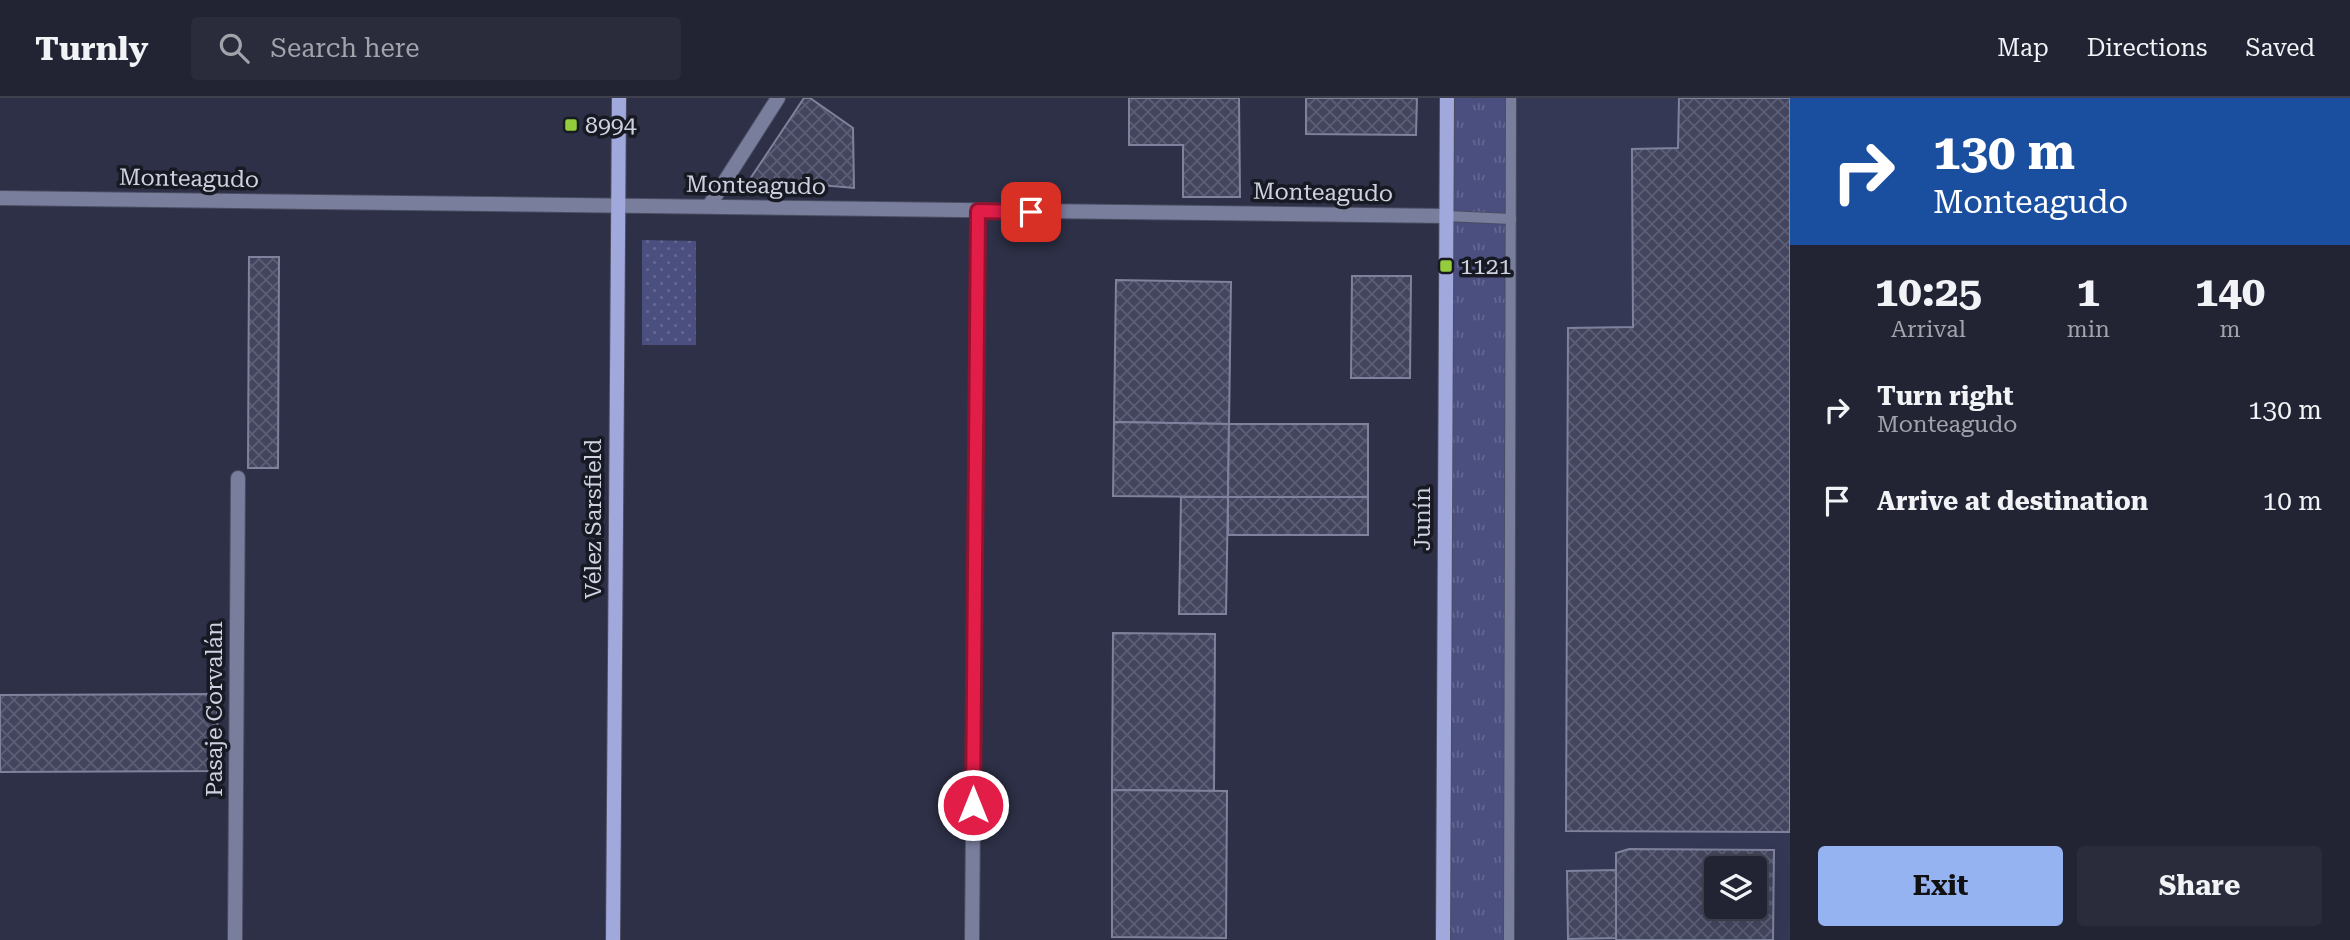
<!DOCTYPE html>
<meta charset="utf-8">
<style>
:root{--surface:#222434;--page:#2a2c3c;--text:#f1f3f6;--muted:#a2a4ac;--line:#3f414f;--accent:#95b2f1}
body{margin:0;font-family:"Roboto Serif",serif;background:var(--page);color:var(--text);height:100vh;display:flex;flex-direction:column;font-size:26px;white-space:nowrap}
*{box-sizing:border-box;margin:0}
p{font-size:23px;color:var(--muted)}
.icon{flex:none;width:38px;height:38px;fill:none;stroke:currentColor;stroke-width:2;stroke-linecap:round;stroke-linejoin:round}
.map{position:relative;flex:1;overflow:hidden}
.side{display:flex;flex-direction:column;background:var(--surface);width:560px}
.side>*{flex:none}
.top-card{background:#1a4fa0;color:#fff;overflow:hidden}
.tools{position:absolute;left:1704px;top:758px;display:grid;gap:14px}
.tools a{display:grid;place-items:center;width:63px;height:63px;border-radius:7px;background:var(--surface);box-shadow:0 7px 28px #0002,0 0 0 2px var(--line);font-size:35px}
.pin{position:absolute;display:grid;place-items:center;width:60px;height:60px;color:#fff;margin:-30px;border-radius:14px;box-shadow:0 4px 10px #0006}
.me{position:absolute;width:77px;margin:-38px;rotate:0deg;stroke-linejoin:round;filter:drop-shadow(0 0 5px #0008)}
.turn{display:flex;align-items:center;gap:24px;height:147px;padding:0 28px;font-size:32px}
.turn .icon{width:91px;height:91px;stroke-width:2.5}
.turn b{display:block;font-size:49px;line-height:60px}
.eta{display:flex;justify-content:space-evenly;align-items:center;height:119px;text-align:center}
.eta b{font-size:42px;font-weight:700;line-height:49px}
.action{display:flex;gap:14px;margin-top:auto;padding:14px 28px}
.action a{flex:1;height:80px;border-radius:7px;background:var(--accent);color:#111;font-size:28px;font-weight:700;line-height:80px;text-align:center}
.action a+a{background:var(--page);color:var(--text)}
ul{padding:0;list-style:none}
li{display:flex;align-items:center;gap:21px;height:91px;padding:0 28px}
li div{flex:1}
li b{display:block;font-size:26px}
li em{font-style:normal}
header{display:flex;align-items:center;gap:42px;box-sizing:border-box;height:98px;padding:0 35px;background:var(--surface);border-bottom:2px solid var(--line)}
header strong{font-size:33px}
nav{display:flex;gap:38px;margin-inline-start:auto;font-size:24px}
.search{width:490px;height:63px;background:var(--page);display:flex;align-items:center;gap:18px;box-sizing:border-box;padding:0 24px;border-radius:7px;color:var(--muted);font-size:26px}
main{display:flex;flex:1;min-height:0}
.map>svg:first-child{display:block}
.built{fill:#353855;fill-rule:evenodd}
.grass{fill:url(#grass-tufts)}
.park{fill:url(#park-dots)}
.building{fill:url(#building-cross-hatch);stroke:#7e829c;stroke-width:2;fill-rule:evenodd}
.lines{fill:none;stroke-linecap:round;stroke-linejoin:round}
.lane-casing{stroke:#4a4d62;stroke-width:12}
.street-casing{stroke:#4a4d62;stroke-width:16}
.secondary-casing{stroke:#4a4d62;stroke-width:16}
.lane{stroke:#797e9d;stroke-width:10}
.street{stroke:#797e9d;stroke-width:14}
.secondary{stroke:#a1a8db;stroke-width:14}
.route-casing{stroke:#92132f;stroke-width:18}
.route{stroke:#e11d48;stroke-width:12}
.poi-dot{fill:#94cc3c;stroke:#171923;stroke-width:2.5}
.labels{text-anchor:middle;stroke-width:7;stroke-linejoin:round;paint-order:stroke}
.poi-label{font-size:23px;fill:#ced1df;stroke:#171923;text-anchor:start}
.street-label{font-size:23px;fill:#ced1df;stroke:#171923}
</style>
<header>
<strong>Turnly</strong>
<div class="search"><svg class="icon" aria-label="search" viewBox="0 0 24 24"><circle cx="10" cy="10" r="6"/><path d="M15 15l6 6"/></svg>Search here</div>
<nav><a>Map</a><a>Directions</a><a>Saved</a></nav>
</header>
<main>
<div class="map">
<svg width="1790" height="842" viewBox="0 0 1790 842">
<defs>
<pattern id="grass-tufts" width="24" height="20" patternUnits="userSpaceOnUse" patternTransform="scale(1.75)"><rect width="24" height="20" fill="#4b4f80"/><path d="M3 7l-1-3M5 7V3M7 7l1-3M15 17l-1-3M17 17v-4M19 17l1-3" fill="none" stroke="#646792"/></pattern>
<pattern id="park-dots" width="8" height="8" patternUnits="userSpaceOnUse" patternTransform="scale(1.75)"><rect width="8" height="8" fill="#4b4f80"/><path d="M2 2h.1M6 6h.1" fill="none" stroke="#646792" stroke-width="1.8" stroke-linecap="round"/></pattern>
<pattern id="building-cross-hatch" width="8" height="8" patternUnits="userSpaceOnUse" patternTransform="scale(1.75)"><rect width="8" height="8" fill="#42455d"/><path d="M0 0l8 8M0 8l8-8" fill="none" stroke="#5c5f74"/></pattern>
</defs>
<rect width="100%" height="100%" fill="#2d3046"/>
<!-- built -->
<path class="built" d="M1511 0H1790V842H1509ZM1717 770H1755V808H1717Z"/>
<!-- grass -->
<polygon class="grass" points="1447,0 1511,0 1509,842 1443,842"/>
<!-- park -->
<polygon class="park" points="642,142 696,143 696,247 642,247"/>
<!-- building -->
<g class="building">
<polygon points="804,0 810,0 853,30 854,90 750,81"/>
<polygon points="1129,0 1239,0 1240,99 1183,99 1183,47 1129,47"/>
<polygon points="1306,0 1417,0 1416,37 1306,36"/>
<polygon points="1679,0 1790,0 1790,734 1566,733 1568,230 1633,229 1632,51 1678,50"/>
<polygon points="249,159 279,159 278,370 248,370"/>
<polygon points="1352,178 1411,178 1410,280 1351,280"/>
<polygon points="1116,182 1231,184 1229,326 1114,324"/>
<polygon points="1114,324 1229,326 1228,399 1113,398"/>
<polygon points="1229,326 1368,326 1368,399 1228,399"/>
<polygon points="1181,399 1228,399 1226,516 1179,516"/>
<rect x="1228" y="399" width="140" height="38"/>
<polygon points="1113,535 1215,536 1214,693 1112,692"/>
<polygon points="217,596 218,673 0,674 0,597"/>
<polygon points="1112,692 1227,693 1226,840 1112,839"/>
<path d="M1629 751 1774 752 1773 842H1616V755ZM1717 770H1755V808H1717Z"/>
<polygon points="1616,772 1616,840 1568,841 1567,773"/>
</g>
<g class="lines">
<!-- lane casing -->
<g class="lane-casing">
<g id="lane">
<polyline points="1446,118 1511,121"/>
<polyline points="1509,842 1511,0"/>
</g>
</g>
<!-- street casing -->
<g class="street-casing">
<g id="street">
<polyline points="0,100 1446,118"/>
<polyline points="709,108 778,0"/>
<polyline points="235,842 238,380"/>
<polyline points="972,842 978,113"/>
</g>
</g>
<!-- secondary casing -->
<g class="secondary-casing">
<g id="secondary">
<polyline points="613,842 619,0"/>
<polyline points="1443,842 1447,0"/>
</g>
</g>
<!-- lane -->
<use href="#lane" class="lane"/>
<!-- street -->
<use href="#street" class="street"/>
<!-- secondary -->
<use href="#secondary" class="secondary"/>
</g>
<g class="lines">
<!-- route casing -->
<g class="route-casing">
<polyline id="route" points="973,707 978,113 1031,114"/>
</g>
<!-- route -->
<use href="#route" class="route"/>
</g>
<!-- markers -->
<g class="poi-dot">
<rect x="564" y="20" width="14" height="14" rx="3.5"/>
<rect x="1439" y="161" width="14" height="14" rx="3.5"/>
</g>
<g class="labels">
<!-- poi labels -->
<g class="poi-label">
<text x="585" y="35">8994</text>
<text x="1460" y="176">1121</text>
</g>
<!-- street labels -->
<g class="street-label">
<text transform="translate(189 80) rotate(1)" y="8">Monteagudo</text>
<text transform="translate(756 87) rotate(1)" y="8">Monteagudo</text>
<text transform="translate(1323 94) rotate(1)" y="8">Monteagudo</text>
<text transform="translate(593 421) rotate(-90)" y="8">Vélez Sarsfield</text>
<text transform="translate(1422 421) rotate(-90)" y="8">Junín</text>
<text transform="translate(214 611) rotate(-90)" y="8">Pasaje Corvalán</text>
</g>
</g>
</svg>
<div class="tools">
<a><svg class="icon" aria-label="layers" viewBox="0 0 24 24"><path d="M12 4l9 5-9 5-9-5zM3 14l9 5 9-5"/></svg></a>
</div>
<div class="pin" style="left:1031px;top:114px;background:#d93025"><svg class="icon" aria-label="arrive" viewBox="0 0 24 24"><path d="M6 21V4h12l-3 4 3 4H6"/></svg></div>
<svg class="me" style="left:973px;top:707px" viewBox="-20 -20 40 40"><circle r="17" fill="#e11d48" stroke="#fff" stroke-width="3"/><path d="M0-11L8 9 0 5-8 9z" fill="#fff"/></svg>
</div>
<section class="side">
<div class="top-card">
<div class="turn"><svg class="icon" aria-label="right" viewBox="0 0 24 24"><path d="M7 20v-9h11M14 6l5 5-5 5"/></svg><div><b>130 m</b>Monteagudo</div></div>
</div>
<div class="eta">
<div><b>10:25</b><p>Arrival</p></div>
<div><b>1</b><p>min</p></div>
<div><b>140</b><p>m</p></div>
</div>
<ul>
<li><svg class="icon" aria-label="right" viewBox="0 0 24 24"><path d="M7 20v-9h11M14 6l5 5-5 5"/></svg><div><b>Turn right</b><p>Monteagudo</p></div><em>130 m</em></li>
<li><svg class="icon" aria-label="arrive" viewBox="0 0 24 24"><path d="M6 21V4h12l-3 4 3 4H6"/></svg><div><b>Arrive at destination</b></div><em>10 m</em></li>
</ul>
<div class="action"><a>Exit</a><a>Share</a></div>
</section>
</main>
